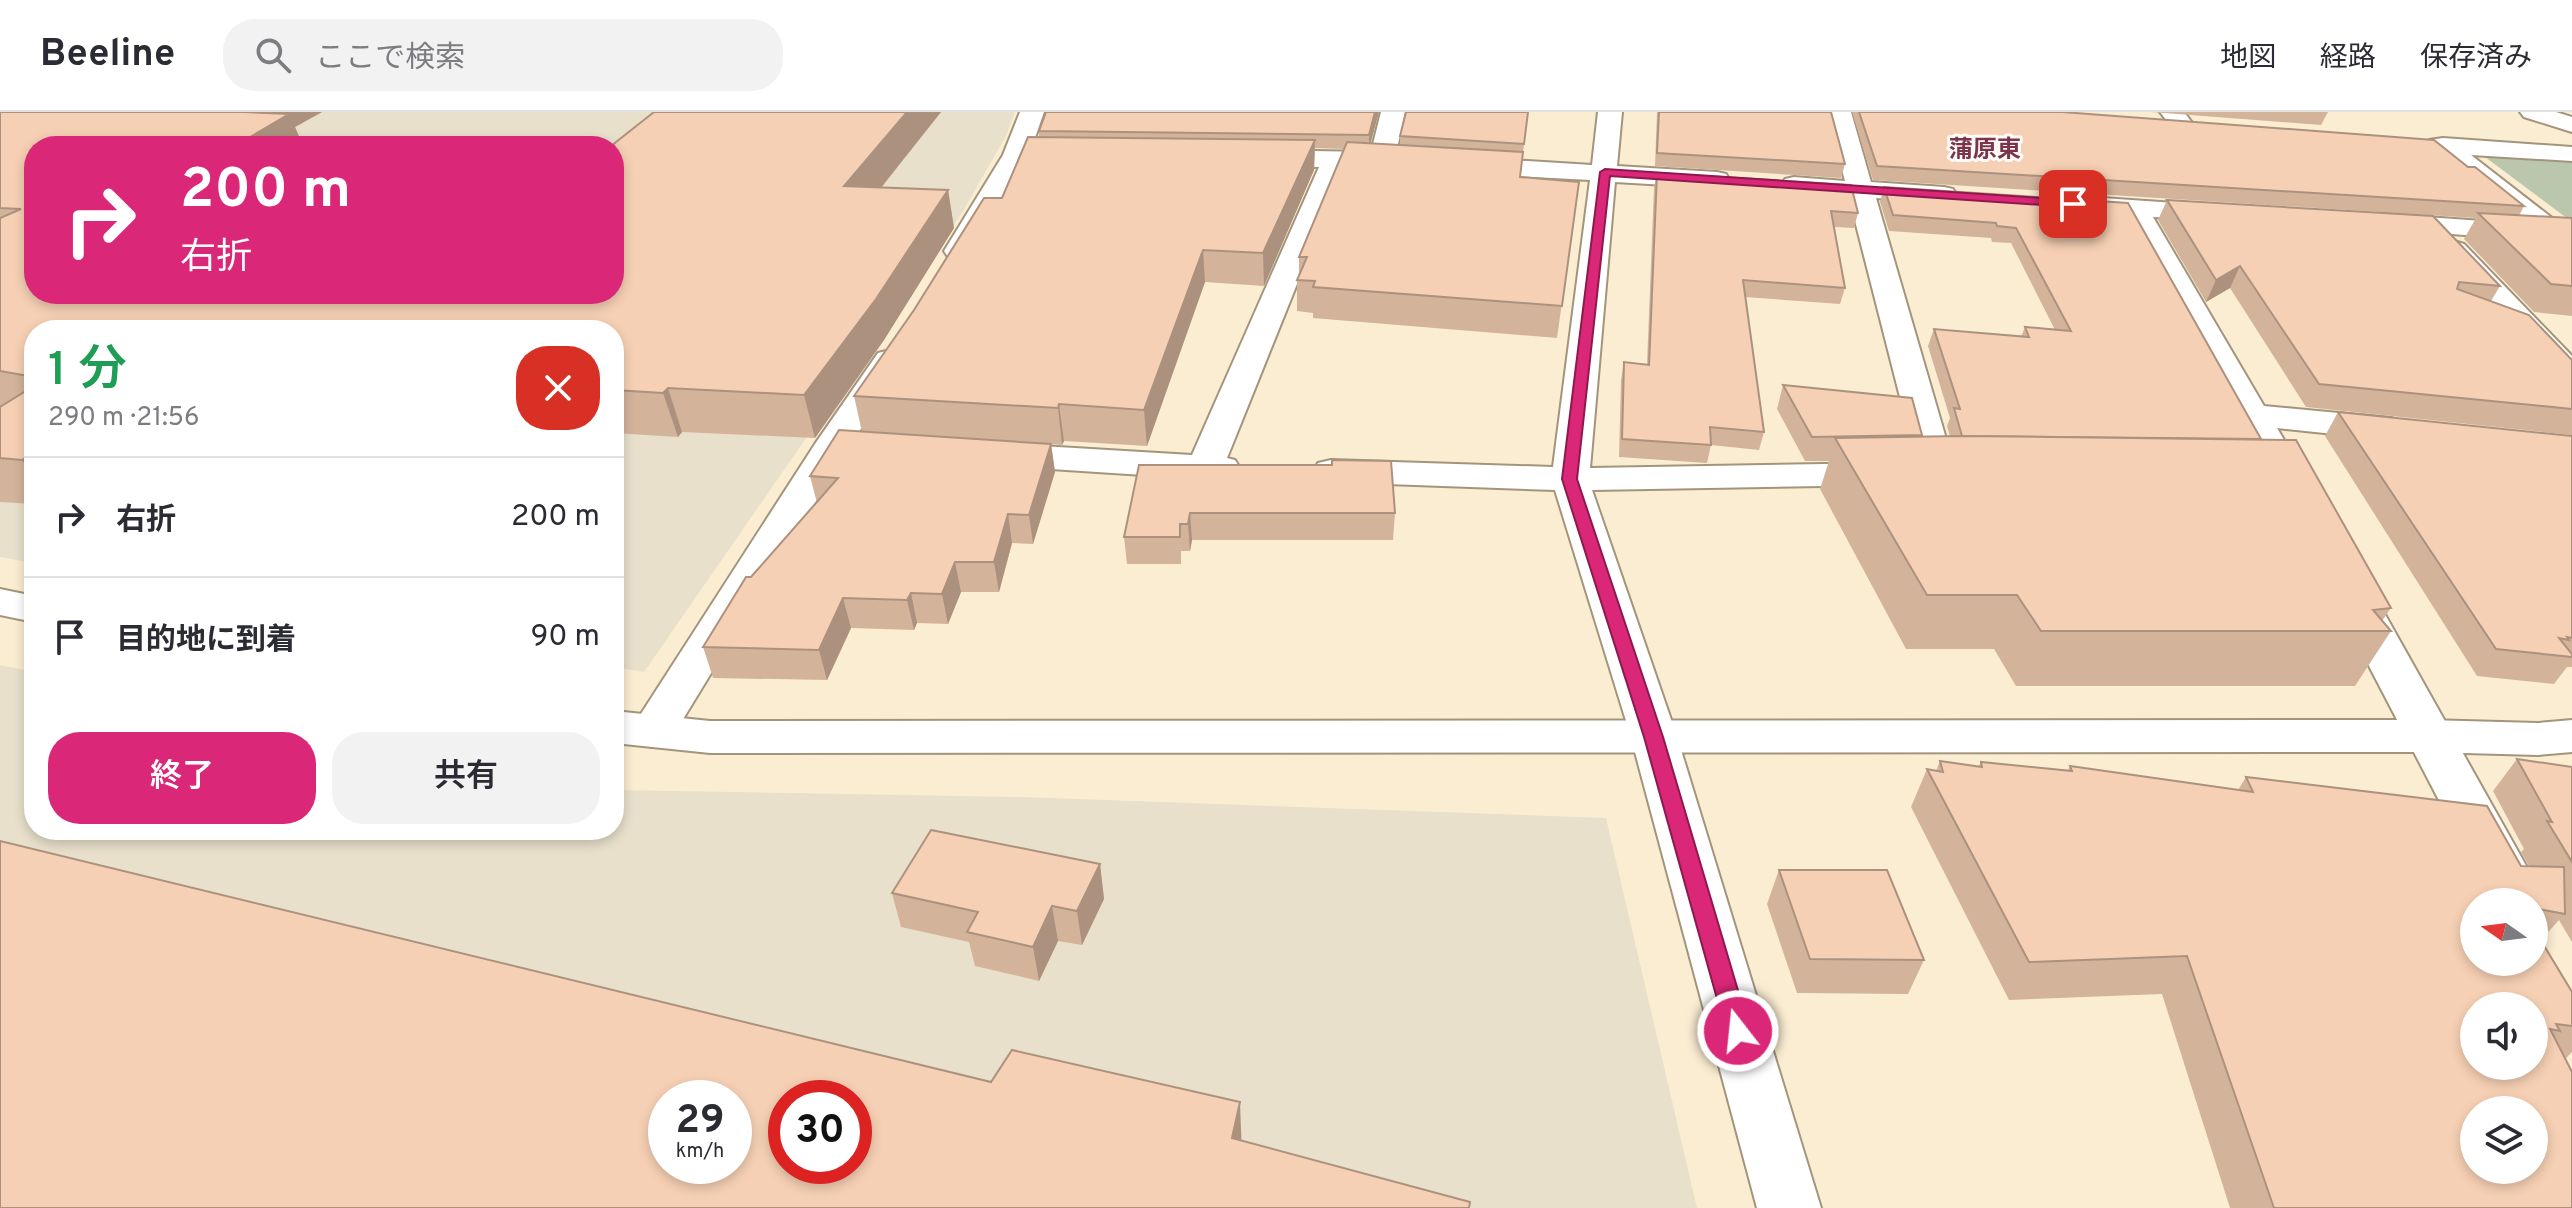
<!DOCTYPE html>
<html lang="ja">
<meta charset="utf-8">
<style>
:root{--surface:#fff;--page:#f2f2f3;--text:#2b2b33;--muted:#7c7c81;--line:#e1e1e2;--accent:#db2777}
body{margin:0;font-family:Overpass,"Noto Sans JP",sans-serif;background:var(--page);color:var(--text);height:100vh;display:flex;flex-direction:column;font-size:30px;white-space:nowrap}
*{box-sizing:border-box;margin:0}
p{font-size:26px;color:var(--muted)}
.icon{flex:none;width:44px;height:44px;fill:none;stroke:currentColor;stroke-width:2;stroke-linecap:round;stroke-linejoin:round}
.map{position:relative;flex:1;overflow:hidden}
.drawer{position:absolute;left:24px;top:208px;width:600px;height:520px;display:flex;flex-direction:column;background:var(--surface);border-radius:32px;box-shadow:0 4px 12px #0003}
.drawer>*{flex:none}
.top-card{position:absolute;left:24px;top:24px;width:600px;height:168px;border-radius:32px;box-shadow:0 4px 12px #0003;background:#db2777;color:#fff;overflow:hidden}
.needle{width:52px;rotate:284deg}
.controls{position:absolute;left:2460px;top:776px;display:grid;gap:16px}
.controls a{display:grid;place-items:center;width:88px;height:88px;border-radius:50%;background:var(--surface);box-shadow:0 4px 12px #0003;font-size:40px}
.speed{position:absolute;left:648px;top:968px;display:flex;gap:16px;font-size:40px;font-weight:700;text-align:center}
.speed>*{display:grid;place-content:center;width:104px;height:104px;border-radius:50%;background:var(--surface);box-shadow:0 4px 12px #0003;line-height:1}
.speed small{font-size:20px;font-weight:400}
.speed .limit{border:12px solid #d22;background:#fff;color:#111}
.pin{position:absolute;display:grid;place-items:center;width:68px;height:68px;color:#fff;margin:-34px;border-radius:16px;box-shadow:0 4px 12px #0006}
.me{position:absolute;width:88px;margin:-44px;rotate:344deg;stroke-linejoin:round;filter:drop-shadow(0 0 6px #0008)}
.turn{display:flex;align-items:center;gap:28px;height:168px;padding:0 24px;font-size:36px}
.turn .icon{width:104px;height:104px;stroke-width:2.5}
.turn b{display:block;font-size:56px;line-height:68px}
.round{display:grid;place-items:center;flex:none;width:84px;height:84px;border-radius:32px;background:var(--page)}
.head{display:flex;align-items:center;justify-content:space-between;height:136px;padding:0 24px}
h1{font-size:48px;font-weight:600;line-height:60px;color:#1e9e55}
.primary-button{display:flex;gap:16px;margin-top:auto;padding:16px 24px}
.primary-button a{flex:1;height:92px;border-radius:32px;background:var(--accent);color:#fff;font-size:32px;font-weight:600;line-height:92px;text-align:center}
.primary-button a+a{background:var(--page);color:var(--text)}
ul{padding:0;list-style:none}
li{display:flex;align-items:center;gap:24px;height:120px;padding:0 24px;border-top:2px solid var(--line)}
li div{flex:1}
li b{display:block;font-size:30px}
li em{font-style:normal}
header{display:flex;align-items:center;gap:48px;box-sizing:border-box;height:112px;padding:0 40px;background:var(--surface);border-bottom:2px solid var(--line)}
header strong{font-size:38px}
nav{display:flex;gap:44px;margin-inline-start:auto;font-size:28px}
.search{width:560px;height:72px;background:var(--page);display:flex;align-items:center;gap:20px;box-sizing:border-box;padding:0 28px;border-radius:32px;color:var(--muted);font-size:30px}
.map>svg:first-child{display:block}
.industrial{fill:#e8e0cb;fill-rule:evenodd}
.green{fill:#bbc7ac}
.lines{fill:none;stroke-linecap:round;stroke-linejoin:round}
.street-casing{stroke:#a2957c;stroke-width:4}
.secondary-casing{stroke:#a2957c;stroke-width:4}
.street{fill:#fff;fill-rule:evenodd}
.secondary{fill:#fff;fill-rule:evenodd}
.wall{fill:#d4b39b;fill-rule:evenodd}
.shaded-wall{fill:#ac927e}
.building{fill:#f6d0b4;stroke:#ac927e;stroke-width:2;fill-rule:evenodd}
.route{fill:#db2777;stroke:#8e194d;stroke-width:2}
.labels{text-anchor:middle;stroke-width:6;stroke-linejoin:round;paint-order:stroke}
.far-quarter-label{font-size:24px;font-weight:bold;fill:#7a354d;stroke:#fefbf6}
</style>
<header>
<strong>Beeline</strong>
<div class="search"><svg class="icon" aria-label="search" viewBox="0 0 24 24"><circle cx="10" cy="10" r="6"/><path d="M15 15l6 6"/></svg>ここで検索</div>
<nav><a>地図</a><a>経路</a><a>保存済み</a></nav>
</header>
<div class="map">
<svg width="2572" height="1096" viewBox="0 0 2572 1096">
<rect width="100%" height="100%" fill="#fbedd2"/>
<!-- industrial -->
<g class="industrial">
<path d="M0 0H1015L1006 24 962 101 644 560 614 555V218H34V451L0 445ZM34 34H614V182H34Z"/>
<path d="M0 553 34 560V718H614V678L1022 685 1606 706 1697 1096H0ZM666 986H734V1054H666ZM786 986H854V1054H786Z"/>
</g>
<!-- green -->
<polygon class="green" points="2477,39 2572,46 2572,110"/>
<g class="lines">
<!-- street casing -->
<g class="street-casing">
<g id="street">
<polygon points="1020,0 1044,0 1029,43 968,145 958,148 948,145 944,139 1003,43"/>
<polygon points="1381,0 1405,0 1396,41 1592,53 1598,0 1622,0 1617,54 1717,60 1726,62 1730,68 1726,74 1717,76 1615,70 1590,356 1886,351 1899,354 1905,362 1899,370 1886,373 1592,378 1677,625 1821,1096 1757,1096 1631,625 1555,378 1331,370 1318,367 1313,359 1318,351 1331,348 1553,355 1590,68 1344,55 1227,346 1235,348 1240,356 1235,364 1205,367 991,353 978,350 973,342 978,334 991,331 1192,343 1319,55 1254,54 1245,51 1241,46 1245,41 1254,38 1371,40"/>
<polygon points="1827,0 1851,0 1871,70 1944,75 1953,77 1957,83 1953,89 1944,91 1876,86 1951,344 1961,361 1956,369 1943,372 1930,369 1915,344 1849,85 1785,79 1781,73 1785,67 1794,65 1845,69"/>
<polygon points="2160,0 2184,0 2193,12 2189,17 2173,17"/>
<polygon points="2520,0 2556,0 2572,5 2572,20 2524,5"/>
<polygon points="2443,26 2572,35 2572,49 2471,43 2565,116 2569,122 2565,128 2555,130 2374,116 2370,110 2374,104 2384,102 2525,112 2426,33 2429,28"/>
<polygon points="2073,84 2234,95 2238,101 2234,107 2224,109 2153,105 2264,294 2391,306 2403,310 2409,317 2403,324 2391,328 2277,316 2314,379 2308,387 2295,390 2282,387 2124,103 2064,98 2060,92 2064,86"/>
<polygon points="2454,129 2464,132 2572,244 2572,273 2560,270 2444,144 2440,138 2444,132"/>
<polygon points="890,238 902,241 906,248 851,332 669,630 653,635 637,630 630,619 637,608 815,332 878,241"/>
<polygon points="2352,468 2367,472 2373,481 2538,775 2546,790 2538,805 2534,806 2534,790 2492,790 2331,481 2337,472"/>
</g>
</g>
<!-- secondary casing -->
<g class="secondary-casing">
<g id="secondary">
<polygon points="0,477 34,484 34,510 0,503"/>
<polygon points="614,599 710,609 2427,608 2538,611 2572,608 2572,640 2538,643 2427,640 710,641 614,631"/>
</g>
</g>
<!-- street -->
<use href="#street" class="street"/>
<!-- secondary -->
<use href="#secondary" class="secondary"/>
</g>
<!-- wall -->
<g class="wall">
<polygon points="0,0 322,0 295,15 303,34 34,34 34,182 614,182 941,0 881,76 948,78 954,116 884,228 815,326 682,320 678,325 614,321 614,218 34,218 34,392 0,390"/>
<polygon points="1046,0 1379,0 1370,32 1400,33 1400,24 1528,0 1520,65 1579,70 1557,226 1313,206 1313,201 1297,199 1297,168 1299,162 1299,145 1344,37 1315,36 1314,58 1264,174 1205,170 1147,334 1064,329 1062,333 1051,332 1055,360 1033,432 1012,431 999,480 961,480 948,512 917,511 914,518 851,516 827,568 713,566 703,535 751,465 817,391 810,364 862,320 854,284 1002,86 1039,25 1039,19"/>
<polygon points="1657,0 1831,0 1845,52 1841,66 1655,54"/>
<polygon points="1852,0 2062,0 2468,55 2524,94 2519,104 2572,106 2572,204 2534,200 2464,127 2476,106 1873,68"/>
<polygon points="2151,0 2328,0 2321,13"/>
<polygon points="1657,61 1858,101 1854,116 1834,115 1845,176 1840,192 1745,185 1764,320 1759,338 1711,333 1707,351 1619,345 1621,268 1624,250 1647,252 1654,76"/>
<polygon points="1884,75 2128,91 2261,327 2391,496 2382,509 2391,519 2355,574 2016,574 1994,537 1906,537 1820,377 1829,349 1805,349 1777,297 1783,273 1922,323 1922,325 1950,324 1947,314 1950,306 1928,234 1934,217 2021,225 2025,215 2055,218 2011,131 1992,130 1991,126 1889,119 1880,90"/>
<polygon points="2167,88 2500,174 2491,189 2572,248 2572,323 2306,295 2230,176 2206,190 2158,108"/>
<polygon points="2338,300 2572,324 2572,555 2567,555 2554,572 2477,564 2325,324"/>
<polygon points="1139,353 1395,401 1393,428 1192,428 1190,439 1181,439 1181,452 1127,452 1124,425"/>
<path d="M2517 647 2572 655V830L2559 808 2541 828 2572 880V940L2565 947 2572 1096H2230L2162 882 2009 888 1911 695 1927 657 1936 659 1940 649 1978 655 1981 650 2068 658 2070 654 2238 678 2246 665 2521 754H2529L2521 740 2524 737 2493 679ZM2474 790H2534V850Z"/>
<polygon points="1100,752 1104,787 1082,833 1058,829 1039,869 975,854 969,830 901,815 892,781"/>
<polygon points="1779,758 1924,848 1908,882 1797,881 1767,792"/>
</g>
<!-- shaded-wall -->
<g class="shaded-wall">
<polygon points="243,0 322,0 295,15 303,34 235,34"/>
<polygon points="907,0 941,0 852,112 844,74"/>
<polygon points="1375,0 1379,0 1369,37 1369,23"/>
<polygon points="1315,28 1314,58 1264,174 1263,141"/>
<polygon points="948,78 954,116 884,228 815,326 804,283"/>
<polygon points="1203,138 1205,170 1147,334 1144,298"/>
<polygon points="2240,154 2230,176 2206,190 2216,168"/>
<polygon points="668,276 682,320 678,325 663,281"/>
<polygon points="1059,292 1064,329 1062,333 1058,296"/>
<polygon points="1051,332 1055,360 1033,432 1029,403"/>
<polygon points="34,340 34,365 22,348"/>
<polygon points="1190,401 1192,428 1190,439 1188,412"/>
<polygon points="1008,402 1012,431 999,480 994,450"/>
<polygon points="955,450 961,480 948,512 942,482"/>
<polygon points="911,481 917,511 914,518 907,488"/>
<polygon points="843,486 851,516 827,568 819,538"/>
<polygon points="1100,752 1104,787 1082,833 1077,799"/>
<polygon points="1052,794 1058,829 1039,869 1033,835"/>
<polygon points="1240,990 1242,1044 1232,1026"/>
</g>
<!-- building -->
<g class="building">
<polygon points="0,0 243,0 289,2 235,34 34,34 34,182 614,182 614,34 611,34 654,0 907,0 844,74 948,78 876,187 804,283 668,276 663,281 614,278 614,218 34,218 34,265 0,259 0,106 21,97 0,96"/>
<polygon points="1046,0 1375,0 1369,23 1039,19"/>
<polygon points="1406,0 1528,0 1524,32 1400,24"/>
<polygon points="1659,0 1831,0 1845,52 1657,41"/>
<polygon points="1859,0 2062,0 2434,28 2468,55 2475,55 2524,94 1877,54"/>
<polygon points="1028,25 1315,28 1263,141 1203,138 1144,298 1059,292 1058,296 854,284 914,198 984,86 1002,86"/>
<polygon points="1347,30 1523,40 1520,65 1579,70 1562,194 1313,175 1315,169 1297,168 1307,145 1299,145"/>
<polygon points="1657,61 1851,73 1858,101 1831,99 1845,176 1743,168 1764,320 1710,315 1711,333 1622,327 1624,250 1649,253"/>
<polygon points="1884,75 2128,91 2261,327 1962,324 1954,296 1960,297 1934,217 2029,225 2025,215 2071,219 2016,116 1997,114 1996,111 1893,103"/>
<polygon points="2167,88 2433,104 2500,174 2459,170 2457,177 2529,203 2572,248 2572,297 2319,272 2240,154 2216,168"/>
<polygon points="2478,101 2572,106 2572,174 2551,172"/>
<polygon points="1783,273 1912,286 1922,323 1812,325"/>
<polygon points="34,274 34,340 22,348 0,346 0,295"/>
<polygon points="2338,300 2572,324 2572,526 2567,525 2569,528 2559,526 2572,542 2572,545 2496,537"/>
<polygon points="839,318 1051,332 1029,403 1008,402 994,450 955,450 942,482 911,481 907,488 843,486 819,538 703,535 746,465 751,465 838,366 810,364"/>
<polygon points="1961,324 2296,328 2391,496 2373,498 2391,519 2041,519 2017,483 1927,483 1835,326"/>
<polygon points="1332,348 1391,349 1395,401 1190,401 1188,412 1180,412 1180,425 1124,425 1139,353 1332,353"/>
<polygon points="2517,647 2572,655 2572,750 2547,709 2552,710"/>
<path d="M1940 649 1982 655 1981 650 2072 659 2070 654 2253 680 2246 665 2487 694 2521 754 2564 755 2565 802 2534 796V790H2474V850H2534V817L2572 880V914L2556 912 2560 919 2550 917 2572 960V1096H2274L2187 844 2029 850 1927 657 1943 660ZM2474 894H2534V954H2474ZM2474 998H2534V1058H2474Z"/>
<polygon points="931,718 1100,752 1077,799 1052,794 1033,835 967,820 978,800 892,781"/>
<path d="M0 729 991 970 1012 938 1240 990 1232 1026 1470 1090 1469 1096H0ZM666 986H734V1054H666ZM786 986H854V1054H786Z"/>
<polygon points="1779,758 1887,758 1924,848 1810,847"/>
</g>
<!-- route -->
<polygon class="route" points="1605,57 2073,88 2078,92 2073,95 1610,64 1577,367 1663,625 1750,919 1747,927 1738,930 1730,927 1726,919 1644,625 1562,367 1600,60"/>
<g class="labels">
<!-- far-quarter labels -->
<g class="far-quarter-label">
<text x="1985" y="45">蒲原東</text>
</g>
</g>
</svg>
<div class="controls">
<a><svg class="needle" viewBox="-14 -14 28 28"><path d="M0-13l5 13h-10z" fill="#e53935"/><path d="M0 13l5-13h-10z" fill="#7c7c81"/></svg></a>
<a><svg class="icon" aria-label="sound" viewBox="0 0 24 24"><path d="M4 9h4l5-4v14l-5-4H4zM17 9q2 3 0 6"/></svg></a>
<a><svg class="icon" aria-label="layers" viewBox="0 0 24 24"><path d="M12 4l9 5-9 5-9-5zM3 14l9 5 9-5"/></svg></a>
</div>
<div class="speed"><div>29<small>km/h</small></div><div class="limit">30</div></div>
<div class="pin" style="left:2073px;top:92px;background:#d93025"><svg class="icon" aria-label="arrive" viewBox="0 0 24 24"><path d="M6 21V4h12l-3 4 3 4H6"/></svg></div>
<svg class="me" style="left:1738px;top:919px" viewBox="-20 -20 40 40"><circle r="17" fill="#db2777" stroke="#fff" stroke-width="3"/><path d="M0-11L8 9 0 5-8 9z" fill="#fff"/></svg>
<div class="top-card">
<div class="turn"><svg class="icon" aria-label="right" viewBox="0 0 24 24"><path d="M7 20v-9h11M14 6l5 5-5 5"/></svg><div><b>200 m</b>右折</div></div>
</div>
<section class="drawer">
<div class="head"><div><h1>1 分</h1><p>290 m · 21:56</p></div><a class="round" style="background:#d93025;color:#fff"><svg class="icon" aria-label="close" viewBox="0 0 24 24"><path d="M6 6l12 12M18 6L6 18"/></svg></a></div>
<ul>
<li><svg class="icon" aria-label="right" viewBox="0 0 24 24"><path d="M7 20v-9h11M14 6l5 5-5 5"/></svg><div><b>右折</b></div><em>200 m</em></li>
<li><svg class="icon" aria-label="arrive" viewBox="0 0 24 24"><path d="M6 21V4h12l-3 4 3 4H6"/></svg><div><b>目的地に到着</b></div><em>90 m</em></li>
</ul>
<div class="primary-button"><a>終了</a><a>共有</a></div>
</section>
</div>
